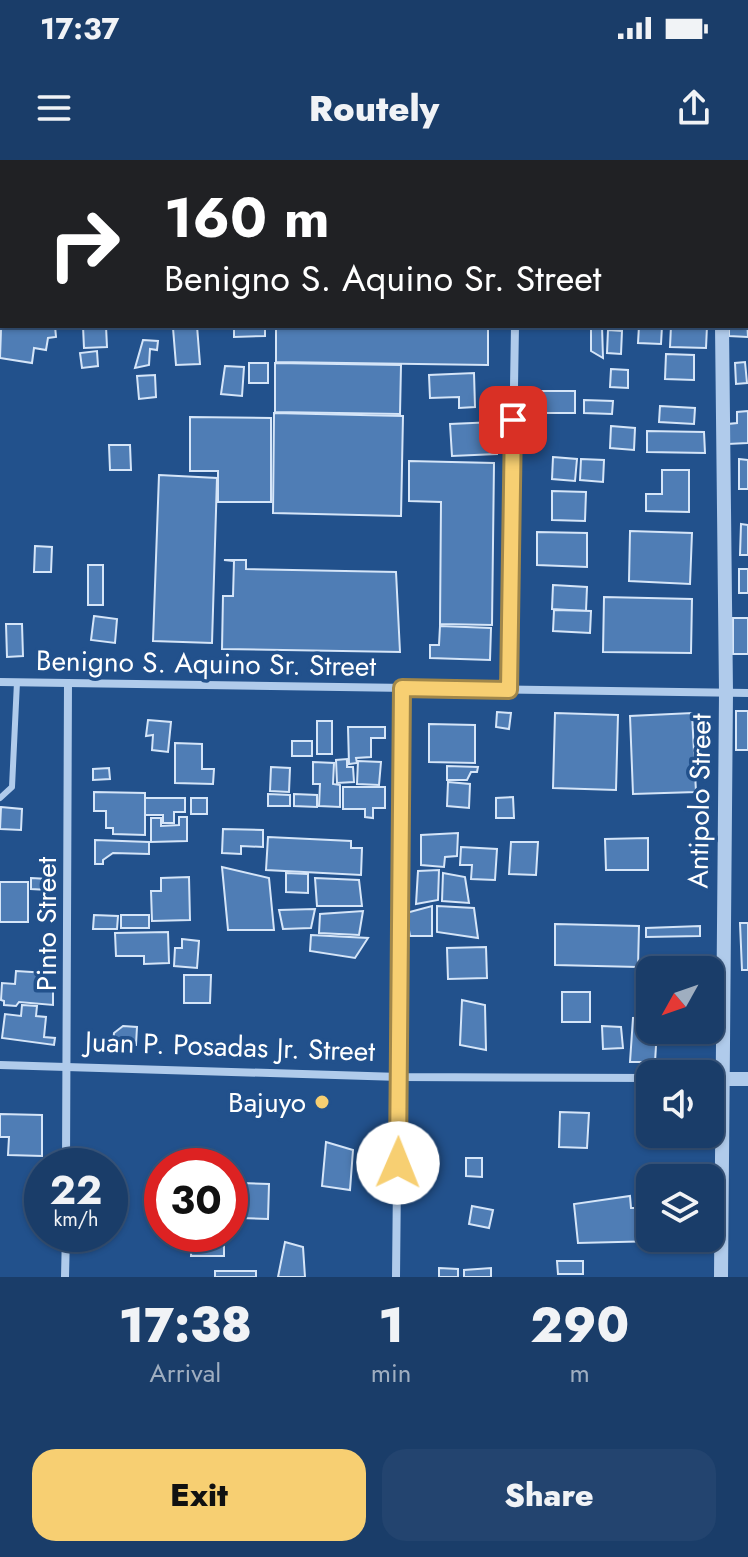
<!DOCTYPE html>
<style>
:root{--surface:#1a3d69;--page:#23446f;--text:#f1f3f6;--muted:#9faec0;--line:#38567d;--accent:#f7cf72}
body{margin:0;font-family:Jost,sans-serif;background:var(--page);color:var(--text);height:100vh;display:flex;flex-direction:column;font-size:30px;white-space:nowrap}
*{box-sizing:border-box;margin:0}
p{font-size:26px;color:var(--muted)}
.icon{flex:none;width:44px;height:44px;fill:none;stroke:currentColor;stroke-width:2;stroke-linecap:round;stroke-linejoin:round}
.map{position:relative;height:1117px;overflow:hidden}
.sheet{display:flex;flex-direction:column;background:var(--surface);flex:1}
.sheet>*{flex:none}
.hud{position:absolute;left:0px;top:0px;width:748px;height:168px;box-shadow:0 2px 6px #0004,0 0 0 2px var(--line);background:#202124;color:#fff;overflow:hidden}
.needle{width:52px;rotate:230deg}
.controls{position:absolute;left:636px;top:796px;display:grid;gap:16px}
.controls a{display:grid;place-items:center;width:88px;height:88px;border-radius:16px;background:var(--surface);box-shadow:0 2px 6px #0004,0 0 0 2px var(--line);font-size:40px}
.speed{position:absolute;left:24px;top:988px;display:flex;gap:16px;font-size:40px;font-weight:700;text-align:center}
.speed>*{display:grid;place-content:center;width:104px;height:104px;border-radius:50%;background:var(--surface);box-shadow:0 2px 6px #0004,0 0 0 2px var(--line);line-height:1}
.speed small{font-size:20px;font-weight:400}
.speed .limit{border:12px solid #d22;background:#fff;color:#111}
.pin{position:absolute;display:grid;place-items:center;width:68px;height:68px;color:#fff;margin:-34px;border-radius:16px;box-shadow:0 4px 12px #0006}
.me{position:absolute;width:88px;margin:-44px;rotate:1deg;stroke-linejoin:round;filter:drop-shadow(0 0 6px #0008)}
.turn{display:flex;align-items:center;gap:28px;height:168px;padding:0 32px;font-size:36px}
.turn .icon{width:104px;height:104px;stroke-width:2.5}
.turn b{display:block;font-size:56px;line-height:68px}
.eta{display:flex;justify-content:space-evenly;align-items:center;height:136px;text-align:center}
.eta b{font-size:48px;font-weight:800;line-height:56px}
.action{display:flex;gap:16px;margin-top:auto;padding:16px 32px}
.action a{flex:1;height:92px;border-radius:24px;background:var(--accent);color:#111;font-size:32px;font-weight:800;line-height:92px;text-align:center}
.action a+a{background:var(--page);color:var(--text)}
.status{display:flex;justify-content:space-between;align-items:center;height:56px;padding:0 40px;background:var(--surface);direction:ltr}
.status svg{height:22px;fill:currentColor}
header{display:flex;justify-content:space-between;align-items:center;height:104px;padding:0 32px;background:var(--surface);font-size:36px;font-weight:800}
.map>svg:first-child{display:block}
.building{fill:#4f7db5;stroke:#d5e5f8;stroke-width:2}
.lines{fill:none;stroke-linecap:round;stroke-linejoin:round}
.service{stroke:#b0cbeb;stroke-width:6}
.minor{stroke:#b0cbeb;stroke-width:8}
.tertiary{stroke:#b0cbeb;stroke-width:14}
.route-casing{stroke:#a1874a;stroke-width:20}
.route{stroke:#f7cf72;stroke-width:14}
.poi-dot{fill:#f7cf72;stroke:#22518c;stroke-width:3}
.labels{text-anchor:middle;stroke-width:7;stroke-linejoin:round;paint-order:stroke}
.street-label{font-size:28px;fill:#fff;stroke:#22518c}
.poi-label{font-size:28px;fill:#fff;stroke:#22518c;text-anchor:end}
</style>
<div class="status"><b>17:37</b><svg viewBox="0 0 49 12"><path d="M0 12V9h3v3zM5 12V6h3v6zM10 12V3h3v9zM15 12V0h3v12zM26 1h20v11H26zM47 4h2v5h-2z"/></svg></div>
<header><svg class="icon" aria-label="menu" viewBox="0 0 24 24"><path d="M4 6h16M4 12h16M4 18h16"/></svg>Routely<svg class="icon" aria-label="share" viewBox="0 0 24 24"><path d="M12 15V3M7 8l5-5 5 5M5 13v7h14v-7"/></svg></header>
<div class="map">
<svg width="748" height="1117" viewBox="0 0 748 1117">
<rect width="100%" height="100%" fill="#22518c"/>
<!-- building -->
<g class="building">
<polygon points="746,139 748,177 729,176 729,166 746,166"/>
<polygon points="2,142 2,166 55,166 56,177 48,178 46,190 34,188 32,203 0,198"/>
<polygon points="83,166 106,166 107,187 84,188"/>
<polygon points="197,166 200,204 176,205 173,168"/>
<polygon points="234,166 265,166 265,176 234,177"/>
<polygon points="276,166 488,166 488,205 276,202"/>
<polygon points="591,166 602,166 603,198 591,191"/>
<polygon points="639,166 662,166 661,184 638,183"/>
<polygon points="671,166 707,166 706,188 670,187"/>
<polygon points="608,170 622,171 621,194 607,193"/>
<polygon points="143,180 158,181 157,190 150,189 149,205 135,208"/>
<polygon points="97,191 98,206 82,208 80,193"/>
<polygon points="666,194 694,195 694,220 665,219"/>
<polygon points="745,202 747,223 736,224 735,203"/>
<rect x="249" y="203" width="19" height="20"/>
<polygon points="275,203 401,205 400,254 275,252"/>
<polygon points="225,206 244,207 242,236 221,234"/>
<polygon points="611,209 628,210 628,228 610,227"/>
<polygon points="474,213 475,247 459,248 459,237 430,238 429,215"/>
<polygon points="155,215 156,237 139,239 137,216"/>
<rect x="534" y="231" width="41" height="22"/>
<polygon points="584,240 613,241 612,254 584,253"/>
<polygon points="660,246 695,248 694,264 659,262"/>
<polygon points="748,251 748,283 728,284 728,264 737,263 737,252"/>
<polygon points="274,253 403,256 401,356 273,353"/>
<polygon points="190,257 271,258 271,342 218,342 218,311 190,311"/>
<polygon points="495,262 497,294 452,296 450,264"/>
<polygon points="611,266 635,268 634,290 610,288"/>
<polygon points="647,271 704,272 705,293 647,292"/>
<polygon points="109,285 130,285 131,310 110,310"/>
<polygon points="553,297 577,299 575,321 552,319"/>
<polygon points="581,299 604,300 603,322 580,320"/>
<polygon points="739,299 748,300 748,329 739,329"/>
<polygon points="409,301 494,303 492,465 440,464 441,342 409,341"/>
<polygon points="662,310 689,310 689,352 646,351 646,334 662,334"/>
<polygon points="159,315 217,318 212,483 153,481"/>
<polygon points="552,331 586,332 585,361 552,360"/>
<polygon points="741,364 748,365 748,395 740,395"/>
<polygon points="630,371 692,373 690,424 629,421"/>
<polygon points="537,372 587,373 587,407 537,405"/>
<polygon points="35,386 52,387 51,412 34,412"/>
<polygon points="224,400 246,400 246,409 396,412 400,492 222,489 223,436 233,436 234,401"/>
<rect x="88" y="405" width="15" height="40"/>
<rect x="739" y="409" width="9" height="24"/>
<polygon points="553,425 587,427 586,451 552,449"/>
<polygon points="604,437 692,439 691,493 603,492"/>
<polygon points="554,450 591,451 590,473 553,471"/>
<polygon points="94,456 117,459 115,483 91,480"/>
<rect x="733" y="458" width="15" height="36"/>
<polygon points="6,464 22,464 23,496 7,497"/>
<polygon points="440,466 491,468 490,500 430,498 430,485 439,485"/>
<rect x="736" y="551" width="12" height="39"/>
<polygon points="497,552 511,553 509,569 496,567"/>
<polygon points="555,553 618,555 616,630 553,628"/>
<polygon points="692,553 696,632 633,634 630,556"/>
<polygon points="148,560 171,562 168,592 152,590 153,575 146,576"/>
<rect x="317" y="561" width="15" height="33"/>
<polygon points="429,564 475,565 475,603 429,602"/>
<polygon points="348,567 385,567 385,578 371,578 371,597 356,598 357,603 349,604"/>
<rect x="292" y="581" width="20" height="15"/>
<polygon points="175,583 202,584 202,609 214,609 213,624 175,623"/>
<polygon points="347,599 347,607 353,607 354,622 337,623 336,600"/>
<polygon points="358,601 381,602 379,625 357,624"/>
<polygon points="313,602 334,603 333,624 340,625 340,647 319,646 320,624 313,624"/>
<polygon points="447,606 478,607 477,612 471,612 467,620 447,620"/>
<polygon points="271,607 290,608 289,632 270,631"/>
<polygon points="109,608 110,619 93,620 93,609"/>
<polygon points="448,622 470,624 469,648 447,646"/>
<polygon points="343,627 385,627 385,648 373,648 373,658 365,657 365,649 343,649"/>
<polygon points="94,632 145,633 145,675 113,674 113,668 106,668 106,651 94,651"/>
<polygon points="268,634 290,635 290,646 268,646"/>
<polygon points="294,634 317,635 317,647 294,646"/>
<polygon points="513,637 514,658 496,658 496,638"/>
<polygon points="145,638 185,638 185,652 174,652 174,663 163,663 163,655 145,655"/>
<rect x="191" y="638" width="16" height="16"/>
<polygon points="1,647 22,649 21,670 0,669"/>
<polygon points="179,657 187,657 187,681 151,682 151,658 161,658 161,666 179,665"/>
<polygon points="223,669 263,670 263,687 241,686 241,694 222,693"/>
<polygon points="458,673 457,696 445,697 444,707 421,705 421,675"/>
<polygon points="268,677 351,681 351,688 362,688 361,715 266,710"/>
<polygon points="648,678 648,710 606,710 605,679"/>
<polygon points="95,680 149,682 149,694 113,693 103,700 103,704 95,704"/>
<polygon points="511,682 538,682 536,715 509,714"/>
<polygon points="461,687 497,689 495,720 471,719 472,705 460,705"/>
<polygon points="222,707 269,718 274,770 228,770"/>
<polygon points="439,710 438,740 416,744 418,711"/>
<polygon points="286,713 308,714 308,733 286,732"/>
<polygon points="443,713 465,717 469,743 442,741"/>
<polygon points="189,717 190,760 152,761 151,731 161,731 161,718"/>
<polygon points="31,718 48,719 48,730 31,729"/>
<polygon points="315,718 359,720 362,746 317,746"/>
<rect x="0" y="722" width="28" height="40"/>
<polygon points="432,746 432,776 410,776 406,753"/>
<polygon points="437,746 474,748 478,778 437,772"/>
<polygon points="315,749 311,768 283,769 279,750"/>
<polygon points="363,751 359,775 319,773 320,754"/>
<polygon points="94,755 118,756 117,769 93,769"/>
<rect x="121" y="755" width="28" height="13"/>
<polygon points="740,763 748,763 748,810 742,810"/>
<polygon points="555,764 639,766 638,807 555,805"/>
<polygon points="700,766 700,776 646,777 646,768"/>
<polygon points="168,772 169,803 144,804 144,796 116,796 115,773"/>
<polygon points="311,775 368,778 355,798 310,791"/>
<polygon points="182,779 199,781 197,808 174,806 175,788 182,788"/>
<polygon points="486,787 487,818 448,819 447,788"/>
<polygon points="16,811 47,813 46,825 53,825 53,845 19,842 16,846 4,845 4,841 1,840 2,823 15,824"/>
<polygon points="184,815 211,815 210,843 184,843"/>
<rect x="562" y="832" width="28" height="30"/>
<polygon points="462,840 485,845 486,890 460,885"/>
<polygon points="22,845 37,846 36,856 46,857 44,877 55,878 54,885 2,878 5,854 21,856"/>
<polygon points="650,857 650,870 657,870 655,902 630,902 633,858"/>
<polygon points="123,866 137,867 136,885 113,883 114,873"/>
<polygon points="602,866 621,867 623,888 603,889"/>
<polygon points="560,952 589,953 587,988 559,987"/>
<polygon points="0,954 42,955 42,996 8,995 9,977 0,977"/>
<polygon points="326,982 353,990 350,1030 322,1026"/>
<polygon points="466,998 482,998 482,1017 466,1016"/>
<polygon points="241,1023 269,1024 268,1059 240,1058"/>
<polygon points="162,1027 162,1064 154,1064 153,1028"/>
<polygon points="630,1036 631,1048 650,1048 650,1078 699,1078 699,1080 578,1083 574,1044"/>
<polygon points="472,1046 493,1050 489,1068 469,1064"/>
<polygon points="192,1074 224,1074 224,1096 191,1096"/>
<polygon points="285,1082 303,1087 305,1117 278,1117"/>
<polygon points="557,1101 583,1101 583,1114 558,1114"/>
<polygon points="439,1108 458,1109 458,1117 439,1117"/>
<polygon points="491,1108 491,1117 464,1117 464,1110"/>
<rect x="215" y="1111" width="41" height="6"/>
</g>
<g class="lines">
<!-- service -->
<polyline class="service" points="0,638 12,627 17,522"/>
<!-- minor -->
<g class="minor">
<polyline points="0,522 748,533"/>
<polyline points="509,530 515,166"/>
<polyline points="0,905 400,917 650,918"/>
<polyline points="710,919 722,919"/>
<polyline points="66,1006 68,523"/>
<polyline points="65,1117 66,1074"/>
<polyline points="396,1117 402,528"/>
</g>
<!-- tertiary -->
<g class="tertiary">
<polyline points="717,0 717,2"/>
<polyline points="0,123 2,123"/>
<polyline points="746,128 748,128"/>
<polyline points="722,919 748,919"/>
<polyline points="721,1117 726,533 722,166"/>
</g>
</g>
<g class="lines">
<!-- route casing -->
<g class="route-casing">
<polyline id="route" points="398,1003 402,528 509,530 513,260"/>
</g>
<!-- route -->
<use href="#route" class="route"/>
</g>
<!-- markers -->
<circle class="poi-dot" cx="322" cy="942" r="8"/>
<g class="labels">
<!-- street labels -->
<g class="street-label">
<text transform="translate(206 503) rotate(1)" y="10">Benigno S. Aquino Sr. Street</text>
<text transform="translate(699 641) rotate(-89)" y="10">Antipolo Street</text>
<text transform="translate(46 764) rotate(-90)" y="10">Pinto Street</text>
<text transform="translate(230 886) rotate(2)" y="10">Juan P. Posadas Jr. Street</text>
</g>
<!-- poi labels -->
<g class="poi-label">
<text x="306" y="952">Bajuyo</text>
</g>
</g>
</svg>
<div class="controls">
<a><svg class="needle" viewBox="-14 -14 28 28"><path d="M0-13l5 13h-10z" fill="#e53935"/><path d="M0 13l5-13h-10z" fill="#9faec0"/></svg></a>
<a><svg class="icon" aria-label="sound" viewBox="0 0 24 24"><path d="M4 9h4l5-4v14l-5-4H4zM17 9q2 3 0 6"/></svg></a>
<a><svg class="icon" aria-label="layers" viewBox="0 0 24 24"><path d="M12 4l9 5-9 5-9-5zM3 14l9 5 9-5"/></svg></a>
</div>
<div class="speed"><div>22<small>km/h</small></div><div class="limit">30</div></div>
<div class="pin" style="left:513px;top:260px;background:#d93025"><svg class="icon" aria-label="arrive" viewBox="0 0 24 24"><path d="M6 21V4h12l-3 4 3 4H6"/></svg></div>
<svg class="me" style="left:398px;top:1003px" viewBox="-20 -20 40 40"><circle r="19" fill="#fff"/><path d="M0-13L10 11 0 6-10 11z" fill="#f7cf72"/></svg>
<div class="hud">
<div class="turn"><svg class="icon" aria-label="right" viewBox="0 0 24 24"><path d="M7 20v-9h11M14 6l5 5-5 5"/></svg><div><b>160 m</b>Benigno S. Aquino Sr. Street</div></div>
</div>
</div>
<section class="sheet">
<div class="eta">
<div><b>17:38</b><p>Arrival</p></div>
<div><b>1</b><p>min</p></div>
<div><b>290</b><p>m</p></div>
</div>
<div class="action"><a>Exit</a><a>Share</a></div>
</section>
